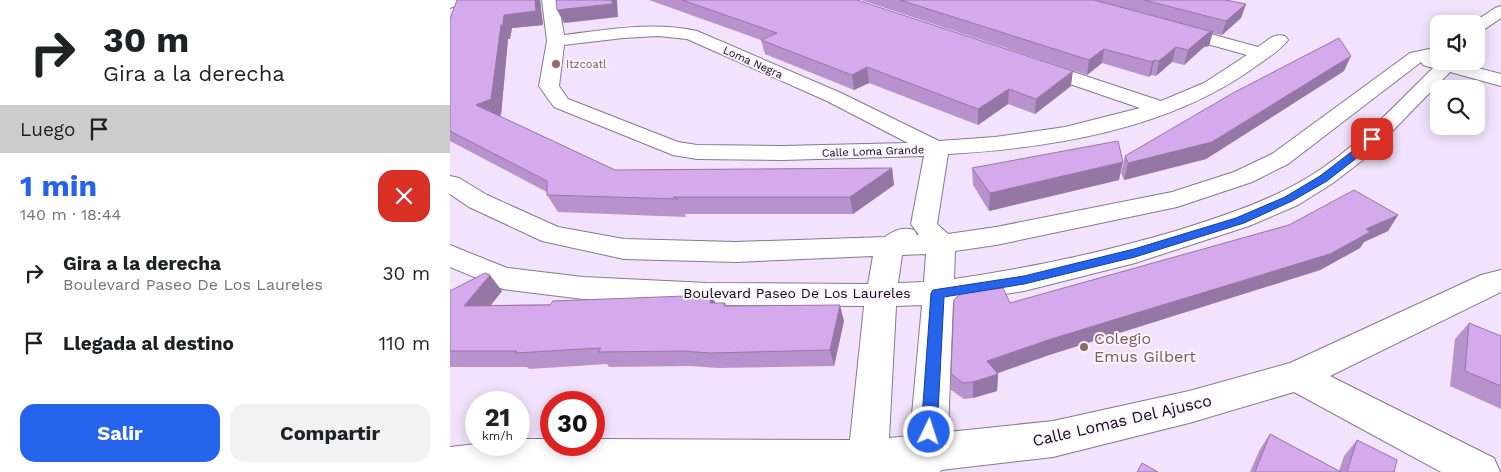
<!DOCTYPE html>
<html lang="es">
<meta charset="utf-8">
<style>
:root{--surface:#fff;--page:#f2f2f2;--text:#202124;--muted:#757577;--accent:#2563eb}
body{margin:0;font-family:"Work Sans",sans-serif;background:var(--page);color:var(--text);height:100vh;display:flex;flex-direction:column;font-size:19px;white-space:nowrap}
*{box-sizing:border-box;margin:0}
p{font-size:16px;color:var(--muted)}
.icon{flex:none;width:28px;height:28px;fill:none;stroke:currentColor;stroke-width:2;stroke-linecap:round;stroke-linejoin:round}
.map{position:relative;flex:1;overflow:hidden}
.sheet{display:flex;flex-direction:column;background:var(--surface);width:450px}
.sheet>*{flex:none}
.top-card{background:#fff;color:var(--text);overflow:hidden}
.buttons{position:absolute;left:980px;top:15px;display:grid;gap:10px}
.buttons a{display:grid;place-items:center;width:55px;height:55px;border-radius:10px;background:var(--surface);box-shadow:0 2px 12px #0003;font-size:25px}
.speed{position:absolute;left:15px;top:391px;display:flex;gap:10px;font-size:25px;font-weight:700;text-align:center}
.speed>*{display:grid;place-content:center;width:65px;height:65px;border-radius:50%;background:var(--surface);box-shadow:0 2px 12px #0003;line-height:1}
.speed small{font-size:12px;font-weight:400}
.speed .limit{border:8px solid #d22;background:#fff;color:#111}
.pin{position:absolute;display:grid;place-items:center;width:42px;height:42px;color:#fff;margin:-21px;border-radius:10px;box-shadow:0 2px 8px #0006}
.me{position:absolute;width:55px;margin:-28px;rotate:4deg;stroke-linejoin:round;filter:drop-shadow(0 0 4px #0008)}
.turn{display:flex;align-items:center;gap:18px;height:105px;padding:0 20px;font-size:22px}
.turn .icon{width:65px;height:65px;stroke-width:2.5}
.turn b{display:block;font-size:35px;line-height:42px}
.then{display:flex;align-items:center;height:48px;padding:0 20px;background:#0003;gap:10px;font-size:19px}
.round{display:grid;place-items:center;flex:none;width:52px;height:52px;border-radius:15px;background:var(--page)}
.overview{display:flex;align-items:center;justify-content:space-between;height:85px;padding:0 20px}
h1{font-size:30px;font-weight:700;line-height:38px;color:var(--accent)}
.primary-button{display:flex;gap:10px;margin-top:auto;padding:10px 20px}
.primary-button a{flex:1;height:58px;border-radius:15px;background:var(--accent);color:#fff;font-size:20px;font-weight:700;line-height:58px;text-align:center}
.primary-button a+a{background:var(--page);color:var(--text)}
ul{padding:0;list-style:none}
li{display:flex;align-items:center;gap:15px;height:70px;padding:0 20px}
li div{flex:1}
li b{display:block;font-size:19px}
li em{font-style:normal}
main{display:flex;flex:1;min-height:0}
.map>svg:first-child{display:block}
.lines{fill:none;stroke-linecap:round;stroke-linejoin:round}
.minor-casing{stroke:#87788f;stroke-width:2}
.minor{fill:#fff;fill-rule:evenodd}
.wall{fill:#b792cc}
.shaded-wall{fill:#9577a6}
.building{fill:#d5aaed;stroke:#9577a6}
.route{fill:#2563eb;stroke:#184099}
.education-dot{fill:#8d6e63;stroke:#faf3fe;stroke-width:2}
.labels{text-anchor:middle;stroke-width:4;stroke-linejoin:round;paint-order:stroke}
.far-street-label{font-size:11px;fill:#100a13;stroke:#faf3fe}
.far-education-label{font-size:11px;fill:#785e54;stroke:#faf3fe;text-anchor:start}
.street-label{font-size:14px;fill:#100a13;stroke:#faf3fe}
.near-education-label{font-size:16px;fill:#785e54;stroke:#faf3fe;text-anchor:start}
.near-street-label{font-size:16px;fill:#100a13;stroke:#faf3fe}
</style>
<main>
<section class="sheet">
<div class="top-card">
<div class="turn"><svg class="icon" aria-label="right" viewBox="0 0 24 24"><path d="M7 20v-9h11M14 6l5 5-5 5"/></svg><div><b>30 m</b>Gira a la derecha</div></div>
<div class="then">Luego<svg class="icon" aria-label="arrive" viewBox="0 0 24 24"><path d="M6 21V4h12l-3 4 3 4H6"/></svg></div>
</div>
<div class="overview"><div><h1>1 min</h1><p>140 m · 18:44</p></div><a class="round" style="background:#d93025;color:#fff"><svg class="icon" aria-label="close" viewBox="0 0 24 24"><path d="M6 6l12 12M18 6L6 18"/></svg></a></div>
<ul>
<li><svg class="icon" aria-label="right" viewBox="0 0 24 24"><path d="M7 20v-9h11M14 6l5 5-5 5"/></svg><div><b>Gira a la derecha</b><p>Boulevard Paseo De Los Laureles</p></div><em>30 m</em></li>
<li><svg class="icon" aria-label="arrive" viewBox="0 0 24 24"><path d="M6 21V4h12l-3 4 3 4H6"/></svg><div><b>Llegada al destino</b></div><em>110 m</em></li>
</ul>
<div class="primary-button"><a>Salir</a><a>Compartir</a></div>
</section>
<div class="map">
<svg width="1051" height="472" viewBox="0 0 1051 472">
<rect width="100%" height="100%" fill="#f2e2fc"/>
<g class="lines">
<!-- minor casing -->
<g class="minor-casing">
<g id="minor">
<polygon points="0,0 11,0 5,6 0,8"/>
<path d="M92 0H108L114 35C157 30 203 21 247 31L391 93 489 141 545 137 615 127 690 108 579 70 577 66 579 62 586 60 593 62 711 101 754 83 797 55 718 33 716 29 718 25 724 24 808 47C817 41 823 33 835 36L838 40C829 52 814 60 802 69 716 130 601 148 498 154L487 224 498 234 546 227 722 192 784 172 822 154 960 53 989 47V61H1001L1051 74V86L1000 72 918 156 883 183 848 205 799 226 685 263 574 291 503 302 498 432 603 421 739 391 840 363 1031 275 1051 270V292L880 376 1044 458 1050 472H991L844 392 739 423 603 457 491 470 490 472H0V447L26 444 69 445V439H101V445H144V439L400 440 414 306 257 305 133 299 53 289 0 267V245L57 268 133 277 257 283 418 284 423 256 286 262 174 259 92 241 19 207 0 194V176L9 178 37 195 108 227 174 239 286 242 435 237C445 230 452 227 464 230L467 235H469L461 224 474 156 332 160 247 159 223 155 104 107 89 86 97 41ZM208 36 237 39 377 101 458 143 332 146 247 145 228 142 118 99 109 86 114 45 173 38ZM971 62 973 65 983 68C946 104 909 145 865 173 823 200 776 215 729 230 655 252 580 268 504 279L505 251 546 245 727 207 802 182 838 164ZM476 254 474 282 448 283 452 255ZM472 305 460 436 439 438 446 306Z"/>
<polygon points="1051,6 1051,18 1032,31 1026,33 1026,24 1021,24 1045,8"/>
</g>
</g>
<!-- minor -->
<use href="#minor" class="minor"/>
</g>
<!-- wall -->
<g class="wall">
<polygon points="7,0 90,0 93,25 62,28 60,39 58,39 51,115 49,116 165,170 442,168 444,185 403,214 235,214 236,217 108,212 97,195 97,192 0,141 0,19"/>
<polygon points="199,0 407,0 621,86 585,114 558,104 528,125 419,83 404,90 315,54 311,40"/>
<polygon points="411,0 776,0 796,4 791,18 772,35 762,33 759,46 754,47 734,65 722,62 706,76 701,75 699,77 652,63 637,75"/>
<polygon points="894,71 756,159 674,180 671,173 675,156"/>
<polygon points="522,168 669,180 539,211 523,185"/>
<polygon points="948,215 938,231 914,242 910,248 870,270 599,355 547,373 548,374 547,391 523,398 514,399 501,390 501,374 525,291 560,303"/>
<polygon points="0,291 52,291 41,305 275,303 277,306 394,321 384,366 268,368 241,366 159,367 157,364 79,369 77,367 0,367"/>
<polygon points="1019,323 1051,336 1051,409 1000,386 1005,339"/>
<polygon points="820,434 889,471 894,456 907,440 944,472 800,472 810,449"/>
</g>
<!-- shaded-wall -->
<g class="shaded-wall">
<polygon points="85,0 90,0 93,25 62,28 60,39 58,39 51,115 36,121 26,105 54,15"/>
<polygon points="162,0 167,0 168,17 114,23 107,10"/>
<polygon points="796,4 791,18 772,35 776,21"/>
<polygon points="763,32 759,46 754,47 734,65 738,50 758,33"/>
<polygon points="726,47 722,62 706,76 709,61"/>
<polygon points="654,49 652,63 637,75 639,60"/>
<polygon points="901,56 894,71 756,159 674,180 678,163"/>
<polygon points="704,60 701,75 699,77 702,62"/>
<polygon points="417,67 419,83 404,90 402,75"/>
<polygon points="623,71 621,86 585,114 586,99"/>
<polygon points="559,89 558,104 528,125 528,109"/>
<polygon points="673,162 669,180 539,211 540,193"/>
<polygon points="442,168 444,185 403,214 400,197"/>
<polygon points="948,215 938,231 914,242 910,248 870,270 599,355 537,377 537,361 916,229"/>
<polygon points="40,275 52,291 28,321 14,306"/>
<polygon points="262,295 269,311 260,303"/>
<polygon points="390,305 394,321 384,366 380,350"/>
<polygon points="548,374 547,391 523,398 523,382"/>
</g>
<!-- building -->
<g class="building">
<polygon points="7,0 85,0 86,11 54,15 53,25 51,25 41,99 26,105 165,170 442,168 400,197 223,197 228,199 97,195 97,181 0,131 0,19"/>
<polygon points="106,0 162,0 162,4 107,10"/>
<polygon points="232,0 407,0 623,71 586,99 559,89 528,109 417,67 402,75 311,40 327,33"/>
<polygon points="450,0 644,0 763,32 758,33 738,50 726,47 709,61 704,60 702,62 654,49 639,60"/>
<polygon points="694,0 776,0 796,4 776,21"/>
<polygon points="889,38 901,56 762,142 678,163 675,156 783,93"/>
<polygon points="668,141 673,162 540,193 522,168"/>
<polygon points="904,190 948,215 916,229 920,232 880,254 601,339 537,361 548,374 523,382 513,383 501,374 504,300 519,285 522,284 525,291 553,288 560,303 839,225"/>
<polygon points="35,273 40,275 14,306 100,305 103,301 262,295 260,303 275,303 274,306 390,305 380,350 260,353 233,351 148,352 151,348 65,353 67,351 0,351 0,291"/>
<polygon points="1019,323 1051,336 1051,386 1015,371"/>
<polygon points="820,434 891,472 805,472"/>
<polygon points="907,440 947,460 944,472 897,472"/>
<polygon points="692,463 708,472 687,472"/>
</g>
<!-- route -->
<polygon class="route" points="922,136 927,139 913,153 877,181 842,201 794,223 685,257 574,284 494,297 487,432 485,437 479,439 474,437 471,432 481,293 483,290 574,276 684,249 786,218 835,197 870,176"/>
<!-- markers -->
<g class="education-dot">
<circle cx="106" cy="64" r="5"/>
<circle cx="634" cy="347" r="5"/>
</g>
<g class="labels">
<!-- far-street labels -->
<g class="far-street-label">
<text transform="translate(303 62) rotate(24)" y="4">Loma Negra</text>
<text transform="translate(423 151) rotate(-2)" y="4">Calle Loma Grande</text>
</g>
<!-- far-education labels -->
<g class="far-education-label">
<text x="116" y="68">Itzcoatl</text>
</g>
<!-- street labels -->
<g class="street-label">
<text x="347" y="298">Boulevard Paseo De Los Laureles</text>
</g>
<!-- near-education labels -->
<g class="near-education-label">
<text x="644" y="344">Colegio<tspan x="644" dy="18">Emus Gilbert</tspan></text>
</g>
<!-- near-street labels -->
<g class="near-street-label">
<text transform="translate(672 420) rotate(-13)" y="6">Calle Lomas Del Ajusco</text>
</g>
</g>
</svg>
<div class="buttons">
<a><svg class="icon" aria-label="sound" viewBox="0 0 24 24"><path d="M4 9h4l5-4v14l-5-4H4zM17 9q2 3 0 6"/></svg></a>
<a><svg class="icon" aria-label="search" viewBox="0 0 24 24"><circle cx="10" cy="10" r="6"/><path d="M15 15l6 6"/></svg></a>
</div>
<div class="speed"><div>21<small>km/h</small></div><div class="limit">30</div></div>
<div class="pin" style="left:922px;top:139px;background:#d93025"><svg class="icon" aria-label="arrive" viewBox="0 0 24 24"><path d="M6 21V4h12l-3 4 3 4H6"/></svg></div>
<svg class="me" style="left:479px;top:432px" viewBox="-20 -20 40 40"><circle r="17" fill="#2563eb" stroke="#fff" stroke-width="3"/><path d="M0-11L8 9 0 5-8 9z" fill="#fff"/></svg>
</div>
</main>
